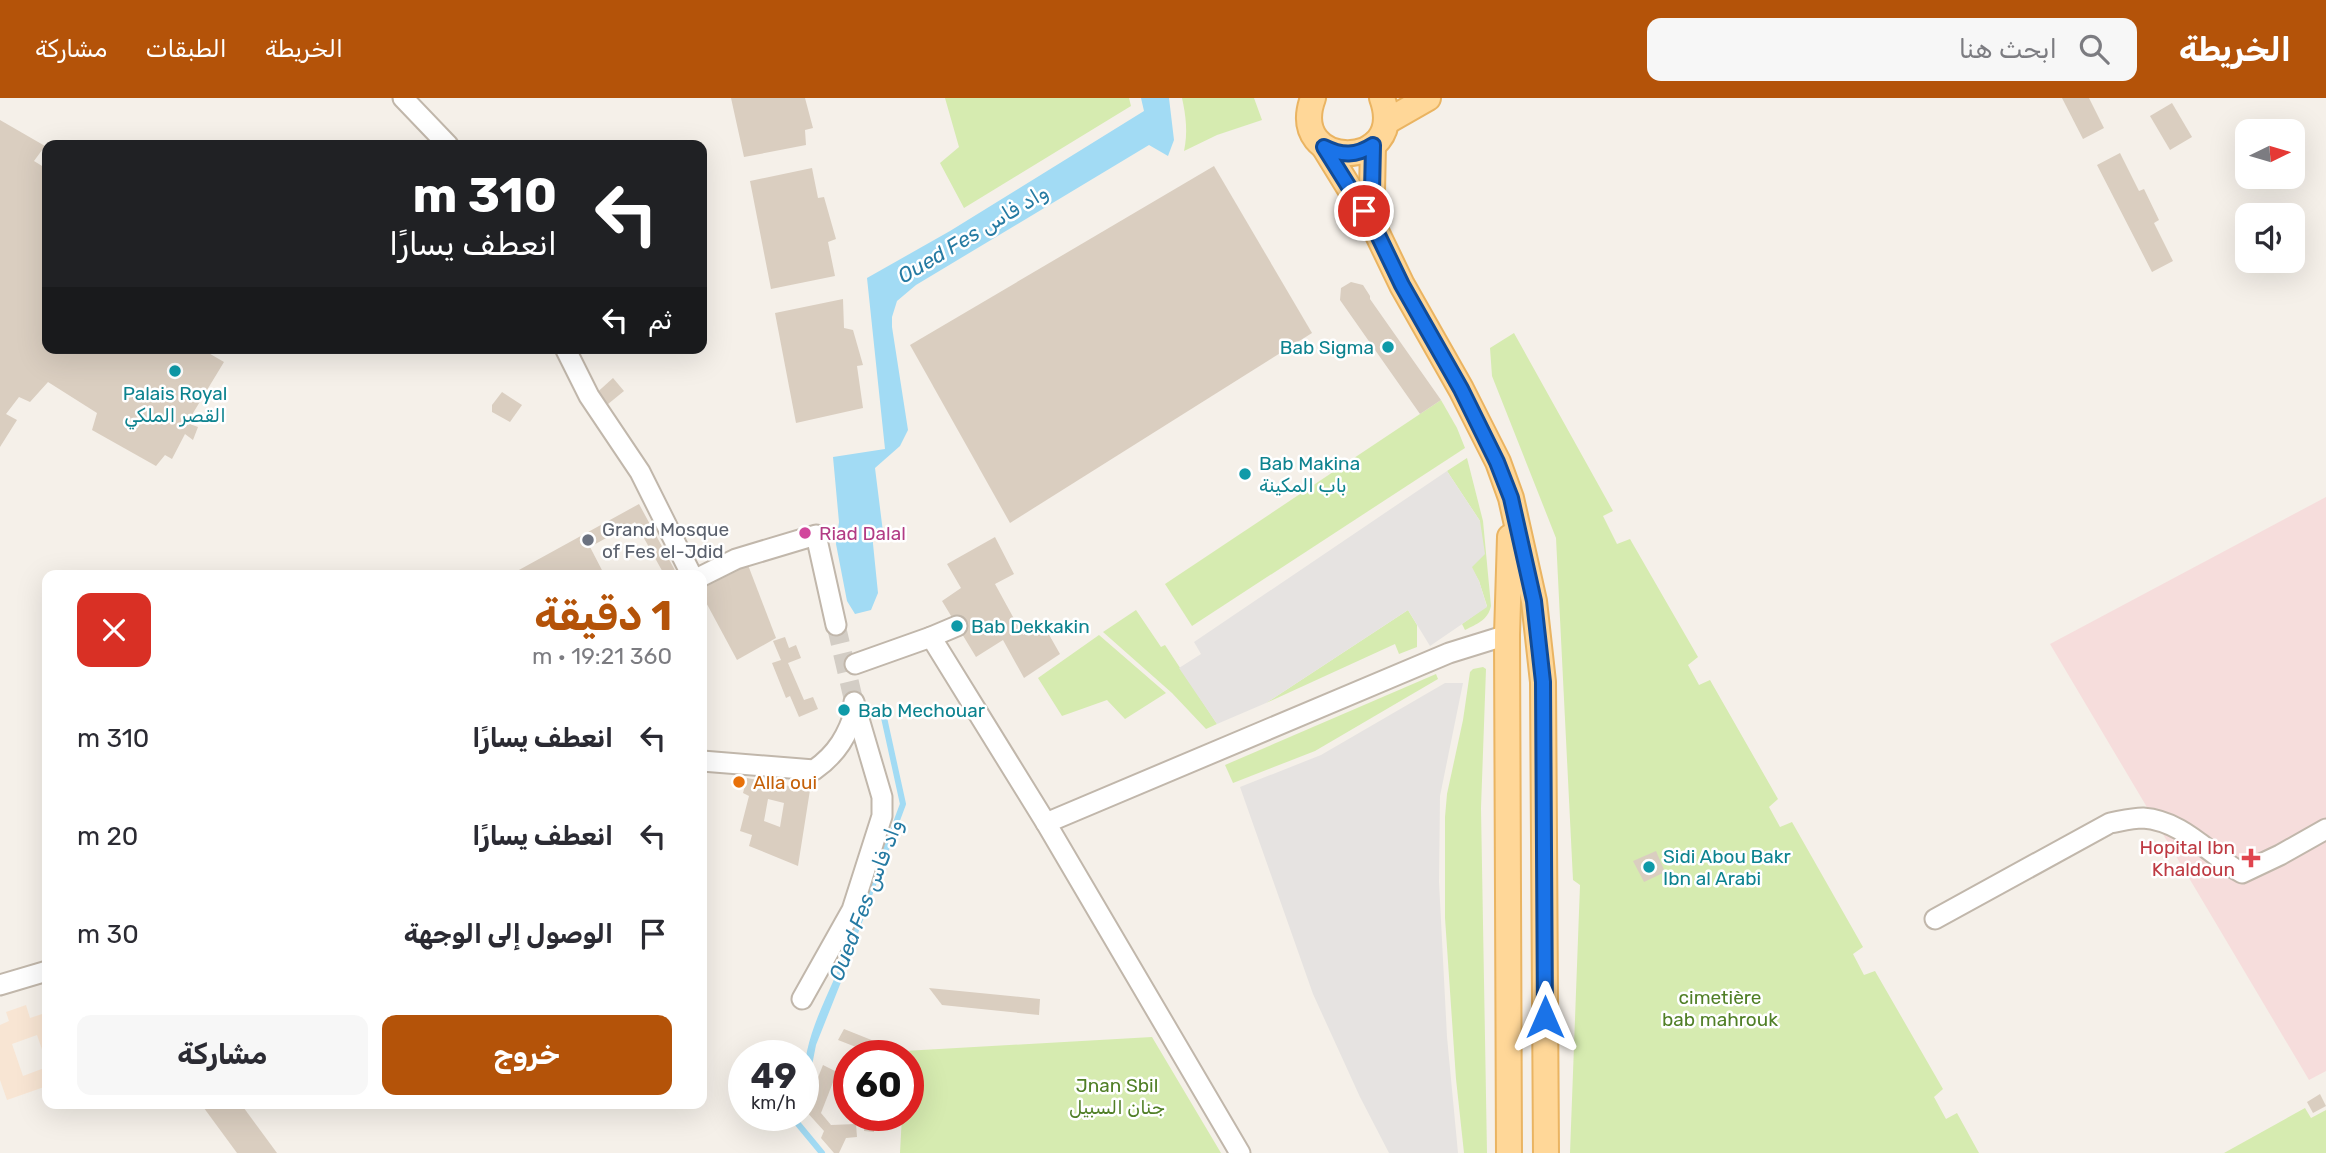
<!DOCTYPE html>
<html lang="ar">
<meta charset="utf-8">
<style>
:root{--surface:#fff;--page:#f7f7f7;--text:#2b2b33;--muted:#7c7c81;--accent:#b45309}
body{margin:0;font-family:Rubik,"Noto Sans Arabic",sans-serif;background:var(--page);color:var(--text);direction:rtl;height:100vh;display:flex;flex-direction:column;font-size:26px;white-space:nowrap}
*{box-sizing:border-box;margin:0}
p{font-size:23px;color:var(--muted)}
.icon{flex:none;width:38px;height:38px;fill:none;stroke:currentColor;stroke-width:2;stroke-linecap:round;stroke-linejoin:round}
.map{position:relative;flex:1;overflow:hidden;direction:ltr}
.sheet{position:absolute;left:42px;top:472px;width:665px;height:539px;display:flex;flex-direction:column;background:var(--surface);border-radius:14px;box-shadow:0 7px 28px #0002;direction:rtl}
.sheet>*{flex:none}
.guide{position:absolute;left:42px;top:42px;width:665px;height:214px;border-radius:14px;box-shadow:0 7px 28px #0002;direction:rtl;background:#202124;color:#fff;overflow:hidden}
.needle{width:46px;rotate:85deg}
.tools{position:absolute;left:2235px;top:21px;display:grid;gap:14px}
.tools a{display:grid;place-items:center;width:70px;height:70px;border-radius:14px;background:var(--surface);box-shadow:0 7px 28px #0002;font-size:35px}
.speed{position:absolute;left:728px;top:942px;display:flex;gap:14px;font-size:35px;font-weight:700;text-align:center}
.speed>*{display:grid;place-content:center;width:91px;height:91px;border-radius:50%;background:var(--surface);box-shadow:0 7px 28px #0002;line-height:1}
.speed small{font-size:18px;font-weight:400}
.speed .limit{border:10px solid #d22;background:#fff;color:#111}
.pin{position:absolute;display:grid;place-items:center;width:60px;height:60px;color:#fff;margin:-30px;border:4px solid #fff;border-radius:50%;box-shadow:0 2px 7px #0007}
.me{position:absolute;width:77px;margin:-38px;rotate:0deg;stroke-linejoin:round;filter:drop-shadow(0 0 5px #0008)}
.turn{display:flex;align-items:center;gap:24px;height:147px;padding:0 35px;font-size:32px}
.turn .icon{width:91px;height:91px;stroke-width:2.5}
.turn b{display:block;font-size:49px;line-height:60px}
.then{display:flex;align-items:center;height:66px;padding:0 35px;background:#0003;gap:14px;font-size:26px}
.round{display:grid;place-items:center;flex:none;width:74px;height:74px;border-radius:14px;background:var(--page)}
.summary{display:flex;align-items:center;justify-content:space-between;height:119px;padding:0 35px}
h1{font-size:42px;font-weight:700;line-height:52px;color:var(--accent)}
.button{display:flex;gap:14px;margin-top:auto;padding:14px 35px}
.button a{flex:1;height:80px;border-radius:14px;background:var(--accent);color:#fff;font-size:28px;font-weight:700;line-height:80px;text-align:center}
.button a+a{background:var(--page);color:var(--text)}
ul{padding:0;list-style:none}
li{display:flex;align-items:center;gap:21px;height:98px;padding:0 35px}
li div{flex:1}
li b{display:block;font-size:26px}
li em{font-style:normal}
header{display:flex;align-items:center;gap:42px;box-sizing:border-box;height:98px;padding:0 35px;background:var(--accent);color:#fff}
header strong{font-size:33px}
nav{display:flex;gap:38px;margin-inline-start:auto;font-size:24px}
.search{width:490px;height:63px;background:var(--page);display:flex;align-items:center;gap:18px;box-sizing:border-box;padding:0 24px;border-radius:14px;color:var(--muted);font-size:26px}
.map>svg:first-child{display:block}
.commercial{fill:#f8e5d3}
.medical{fill:#f6dddc}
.green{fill:#d6ebb0}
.parking{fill:#e6e3e1}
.water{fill:#a2dbf4}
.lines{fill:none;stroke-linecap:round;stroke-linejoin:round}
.stream{stroke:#a2dbf4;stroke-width:6}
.building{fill:#dacec0;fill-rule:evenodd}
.minor-tunnel{stroke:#d3cdc5;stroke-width:19;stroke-dasharray:19 10;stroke-linecap:butt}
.minor-casing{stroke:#c1b7ab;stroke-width:23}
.major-casing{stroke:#eab462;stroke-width:28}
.minor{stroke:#fff;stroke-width:19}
.major{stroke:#ffd798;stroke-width:24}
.route-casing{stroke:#114b97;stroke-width:18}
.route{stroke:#1a73e8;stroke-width:12}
.culture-dot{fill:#0f9aa8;stroke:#fff;stroke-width:2.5}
.hotel-dot{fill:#d1479c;stroke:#fff;stroke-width:2.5}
.worship-dot{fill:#6b7280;stroke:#fff;stroke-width:2.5}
.food-dot{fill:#e8710a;stroke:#fff;stroke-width:2.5}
.health-dot{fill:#e0444e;stroke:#fff;stroke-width:2.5}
.labels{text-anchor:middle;stroke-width:5;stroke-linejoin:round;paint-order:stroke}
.culture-label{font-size:19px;fill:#0d838f;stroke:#fff;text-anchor:start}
.worship-label{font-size:19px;fill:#5b616d;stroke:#fff;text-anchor:start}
.hotel-label{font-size:19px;fill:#b23c85;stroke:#fff;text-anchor:start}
.food-label{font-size:19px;fill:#c56008;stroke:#fff;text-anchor:start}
.health-label{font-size:19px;fill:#be3a42;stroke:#fff;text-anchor:end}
.park-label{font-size:19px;fill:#507f26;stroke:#fff}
.water-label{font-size:21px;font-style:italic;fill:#257aa2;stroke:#fff}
</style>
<header>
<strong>الخريطة</strong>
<div class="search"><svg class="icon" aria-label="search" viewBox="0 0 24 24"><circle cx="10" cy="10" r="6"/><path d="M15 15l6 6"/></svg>ابحث هنا</div>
<nav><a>الخريطة</a><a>الطبقات</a><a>مشاركة</a></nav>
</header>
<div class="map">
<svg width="2326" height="1055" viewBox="0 0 2326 1055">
<rect width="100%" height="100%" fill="#f5f0e9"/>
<!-- commercial -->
<polygon class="commercial" points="26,907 30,920 45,915 47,921 47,966 37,937 12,946 23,978 47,969 47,988 7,1002 0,982 0,927 9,923 6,914"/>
<!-- medical -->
<polygon class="medical" points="2326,399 2326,973 2309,982 2050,546"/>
<!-- green -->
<g class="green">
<polygon points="945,0 1129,0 1131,8 964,110 940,65 959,49"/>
<path d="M1182 0H1254L1262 22 1217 37 1184 53C1188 35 1186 18 1182 0Z"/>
<polygon points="1514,235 1613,413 1603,418 1617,446 1630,441 1698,559 1688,567 1699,587 1710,582 1778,701 1769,709 1780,729 1792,724 1863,849 1853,856 1864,877 1875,873 1943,991 1934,999 1946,1021 1957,1015 1979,1055 1570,1055 1580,787 1573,782 1556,440 1492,278 1490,250"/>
<polygon points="1441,302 1457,330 1465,350 1192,528 1165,486"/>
<path d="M1467 360 1483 423 1491 508C1488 522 1477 526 1465 532L1462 526 1487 508 1479 483 1471 469 1480 423 1447 373Z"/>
<polygon points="1136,512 1161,549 1165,547 1217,626 1206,631 1172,595 1103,534"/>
<polygon points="1408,512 1417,527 1417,549 1399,556 1395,546 1266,605"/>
<polygon points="1099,537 1166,595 1125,621 1107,602 1062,618 1038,580"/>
<polygon points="1483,569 1486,571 1481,710 1487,1055 1464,1055 1456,981 1445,820 1445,719 1447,696 1463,622 1470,574 1473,571"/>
<polygon points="1436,576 1438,581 1315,653 1233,685 1225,667"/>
<polygon points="1152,939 1221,1055 900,1055 902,1017 908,1017 908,957 904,957 904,953"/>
<polygon points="2305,1010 2311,1020 2326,1012 2326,1055 2224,1055"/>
</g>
<!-- parking -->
<g class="parking">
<polygon points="1447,373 1480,423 1485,456 1472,469 1479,483 1487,509 1430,548 1408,512 1266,605 1217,626 1179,570 1201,556 1194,544"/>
<polygon points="1445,585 1463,585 1440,698 1439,784 1447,939 1458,1055 1389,1055 1360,999 1313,896 1240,689 1321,657"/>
</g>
<!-- water -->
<g class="water">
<polygon points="1141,0 1169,0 1174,42 1168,58 1149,47 916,187 897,203 892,219 892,229 908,332 900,348 875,370 883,434 872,436 878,495 871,512 855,516 847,503 836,446 839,424 833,359 885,351 867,180 950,133 1144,13"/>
<path d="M836 877 843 879 816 947 807 993 803 994C803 946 817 920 836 877Z"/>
</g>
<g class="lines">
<!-- stream -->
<g class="stream">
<polyline points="836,886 903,706 883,615"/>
<polyline points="795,1017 798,1026 822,1055"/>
</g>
</g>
<!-- building -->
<g class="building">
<polygon points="731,0 805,0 813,30 805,32 806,47 744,59"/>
<polygon points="2062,0 2089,0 2104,30 2083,41"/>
<polygon points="2172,5 2192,39 2170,52 2150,18"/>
<polygon points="0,22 45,48 34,63 47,71 47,250 200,250 224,264 187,325 198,329 193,342 185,336 172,361 165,357 156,368 92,332 97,315 48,284 30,304 19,299 6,316 17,322 0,349"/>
<polygon points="2120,55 2139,93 2144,91 2159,122 2154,125 2173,163 2152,174 2097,67"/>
<polygon points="1214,68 1312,235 1010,425 910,247"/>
<polygon points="812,70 818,100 824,99 836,141 828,144 835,178 771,191 750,83"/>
<polygon points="1351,184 1363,187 1370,198 1370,201 1441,302 1420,316 1340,202 1341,190"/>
<polygon points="843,201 844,230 853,232 863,267 857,268 863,310 796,325 775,215"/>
<polygon points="613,280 624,293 602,311 592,299"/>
<polygon points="502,294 522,307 510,324 492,314 492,307"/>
<polygon points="639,406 678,478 665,478 635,424 590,449 605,478 508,478"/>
<polygon points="995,439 1014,476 995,486 1023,537 1043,526 1060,556 1024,580 1003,542 976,559 942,503 961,490 947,466"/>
<polygon points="736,461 748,467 776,540 737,562 702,497 702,482"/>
<polygon points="785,539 789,550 796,547 801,560 788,565 804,602 813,599 818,611 799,619 790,598 786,600 772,565 781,562 773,543"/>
<path d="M747 680 810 692 798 768 749 748 752 737 740 733 749 698 743 695ZM768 701 784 705 780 729 764 723Z"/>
<polygon points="1656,753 1665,774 1644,784 1633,763"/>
<polygon points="929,890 1040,901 1039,917 942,907"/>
<polygon points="844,931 879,945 878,957 860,957 861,951 838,942"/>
<polygon points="823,967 837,974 821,1015 831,1027 856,1026 857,1039 846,1040 839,1055 834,1055 821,1040 824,1033 805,1012"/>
<polygon points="2320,996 2326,1008 2313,1015 2307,1004"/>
<polygon points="201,1006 241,1006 277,1055 237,1055"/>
<polygon points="865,1017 875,1017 874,1034 864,1033"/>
</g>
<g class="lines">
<!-- minor-tunnel -->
<polyline class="minor-tunnel" points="836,527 854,604"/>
<!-- minor casing -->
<g class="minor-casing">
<g id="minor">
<polyline points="403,0 448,47"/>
<polyline points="565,250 589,298 640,374 692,478"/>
<polyline points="702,478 736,461 816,437 836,527"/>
<polyline points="931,539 957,528"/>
<polyline points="855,566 931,539 1046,725"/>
<path d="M702 663 814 672C837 656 848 637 856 610"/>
<path d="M1935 821 2110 725C2121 723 2132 720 2143 720 2184 723 2209 757 2242 775L2280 757 2326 731"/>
<polyline points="0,887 47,873"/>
<polyline points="802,901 852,812 882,718 882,699 854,604"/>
<polyline points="1240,1055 1046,725 1449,555 1507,537"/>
</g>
</g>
<!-- major casing -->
<g class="major-casing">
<g id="major">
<path d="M1313 0C1286 73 1409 74 1382 0"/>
<polyline points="1386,24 1428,0"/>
<polyline points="1373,47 1372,94 1375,127"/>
<polyline points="1324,49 1377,135 1402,187 1461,291 1498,364 1511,400 1534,503 1543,584 1546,1055"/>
<polyline points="1509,1055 1507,537 1510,439"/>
</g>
</g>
<!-- minor -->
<use href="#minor" class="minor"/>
<!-- major -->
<use href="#major" class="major"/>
</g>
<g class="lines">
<!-- route casing -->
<g class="route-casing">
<path id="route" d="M1364 113 1324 49C1342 58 1356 58 1373 47L1372 94 1377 135 1402 187 1461 291 1497 364 1511 400 1534 503 1543 584 1545 919"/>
</g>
<!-- route -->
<use href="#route" class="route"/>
</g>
<!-- markers -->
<g class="culture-dot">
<circle cx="1388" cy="249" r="7"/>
<circle cx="175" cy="273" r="7"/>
<circle cx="1245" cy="376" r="7"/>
<circle cx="957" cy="528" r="7"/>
<circle cx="844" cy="612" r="7"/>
<circle cx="1649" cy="769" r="7"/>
</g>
<circle class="hotel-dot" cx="805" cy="435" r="7"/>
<circle class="worship-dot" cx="588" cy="442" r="7"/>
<circle class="food-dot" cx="739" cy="684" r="7"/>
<path class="health-dot" d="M2247.5 749.5h7v7h7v7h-7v7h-7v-7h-7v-7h7z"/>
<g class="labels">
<!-- culture labels -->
<g class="culture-label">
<text x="1374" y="256" text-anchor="end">Bab Sigma</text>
<text x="175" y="302" text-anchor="middle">Palais Royal<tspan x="175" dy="22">القصر الملكي</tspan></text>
<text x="1259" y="372">Bab Makina<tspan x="1259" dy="22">باب المكينة</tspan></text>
<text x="971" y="535">Bab Dekkakin</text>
<text x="858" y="619">Bab Mechouar</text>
<text x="1663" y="765">Sidi Abou Bakr<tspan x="1663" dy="22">Ibn al Arabi</tspan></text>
</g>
<!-- worship labels -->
<g class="worship-label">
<text x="602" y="438">Grand Mosque<tspan x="602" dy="22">of Fes el-Jdid</tspan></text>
</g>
<!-- hotel labels -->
<g class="hotel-label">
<text x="819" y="442">Riad Dalal</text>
</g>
<!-- food labels -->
<g class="food-label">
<text x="753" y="691">Alla oui</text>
</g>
<!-- health labels -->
<g class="health-label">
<text x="2235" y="756">Hopital Ibn<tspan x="2235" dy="22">Khaldoun</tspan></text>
</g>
<!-- park labels -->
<g class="park-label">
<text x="1720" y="906">cimetière<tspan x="1720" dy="22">bab mahrouk</tspan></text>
<text x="1117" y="994">Jnan Sbil<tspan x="1117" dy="22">جنان السبيل</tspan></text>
</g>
<!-- water labels -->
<g class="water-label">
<text transform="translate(973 136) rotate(-31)" y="7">Oued Fes واد فاس</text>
<text transform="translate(866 802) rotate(-69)" y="7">Oued Fes واد فاس</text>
</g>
</g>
</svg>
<div class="tools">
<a><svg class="needle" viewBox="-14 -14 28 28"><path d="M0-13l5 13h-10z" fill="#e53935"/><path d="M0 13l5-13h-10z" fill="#7c7c81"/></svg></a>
<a><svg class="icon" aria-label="sound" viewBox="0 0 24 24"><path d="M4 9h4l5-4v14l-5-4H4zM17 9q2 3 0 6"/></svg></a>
</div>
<div class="speed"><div>49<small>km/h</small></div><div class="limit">60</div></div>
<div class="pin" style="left:1364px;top:113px;background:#d93025"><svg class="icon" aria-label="arrive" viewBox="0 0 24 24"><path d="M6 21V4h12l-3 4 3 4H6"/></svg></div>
<svg class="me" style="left:1545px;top:919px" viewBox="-20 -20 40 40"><path d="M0-17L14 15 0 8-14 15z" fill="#1a73e8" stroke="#fff" stroke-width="4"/></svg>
<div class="guide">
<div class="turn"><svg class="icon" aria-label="left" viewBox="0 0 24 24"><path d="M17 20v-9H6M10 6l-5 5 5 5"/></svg><div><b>310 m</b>انعطف يسارًا</div></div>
<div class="then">ثم<svg class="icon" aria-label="left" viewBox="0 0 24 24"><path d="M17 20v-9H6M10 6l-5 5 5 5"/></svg></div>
</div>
<section class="sheet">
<div class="summary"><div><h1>1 دقيقة</h1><p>360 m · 19:21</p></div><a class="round" style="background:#d93025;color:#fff"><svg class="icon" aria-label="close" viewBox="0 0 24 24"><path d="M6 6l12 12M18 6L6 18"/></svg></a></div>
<ul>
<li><svg class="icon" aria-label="left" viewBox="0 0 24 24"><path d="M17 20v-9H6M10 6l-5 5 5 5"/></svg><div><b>انعطف يسارًا</b></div><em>310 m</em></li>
<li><svg class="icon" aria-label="left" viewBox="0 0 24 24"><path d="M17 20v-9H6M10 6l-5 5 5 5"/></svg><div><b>انعطف يسارًا</b></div><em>20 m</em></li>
<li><svg class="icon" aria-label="arrive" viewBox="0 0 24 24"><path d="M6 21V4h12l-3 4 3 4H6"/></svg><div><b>الوصول إلى الوجهة</b></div><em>30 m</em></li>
</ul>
<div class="button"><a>خروج</a><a>مشاركة</a></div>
</section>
</div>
